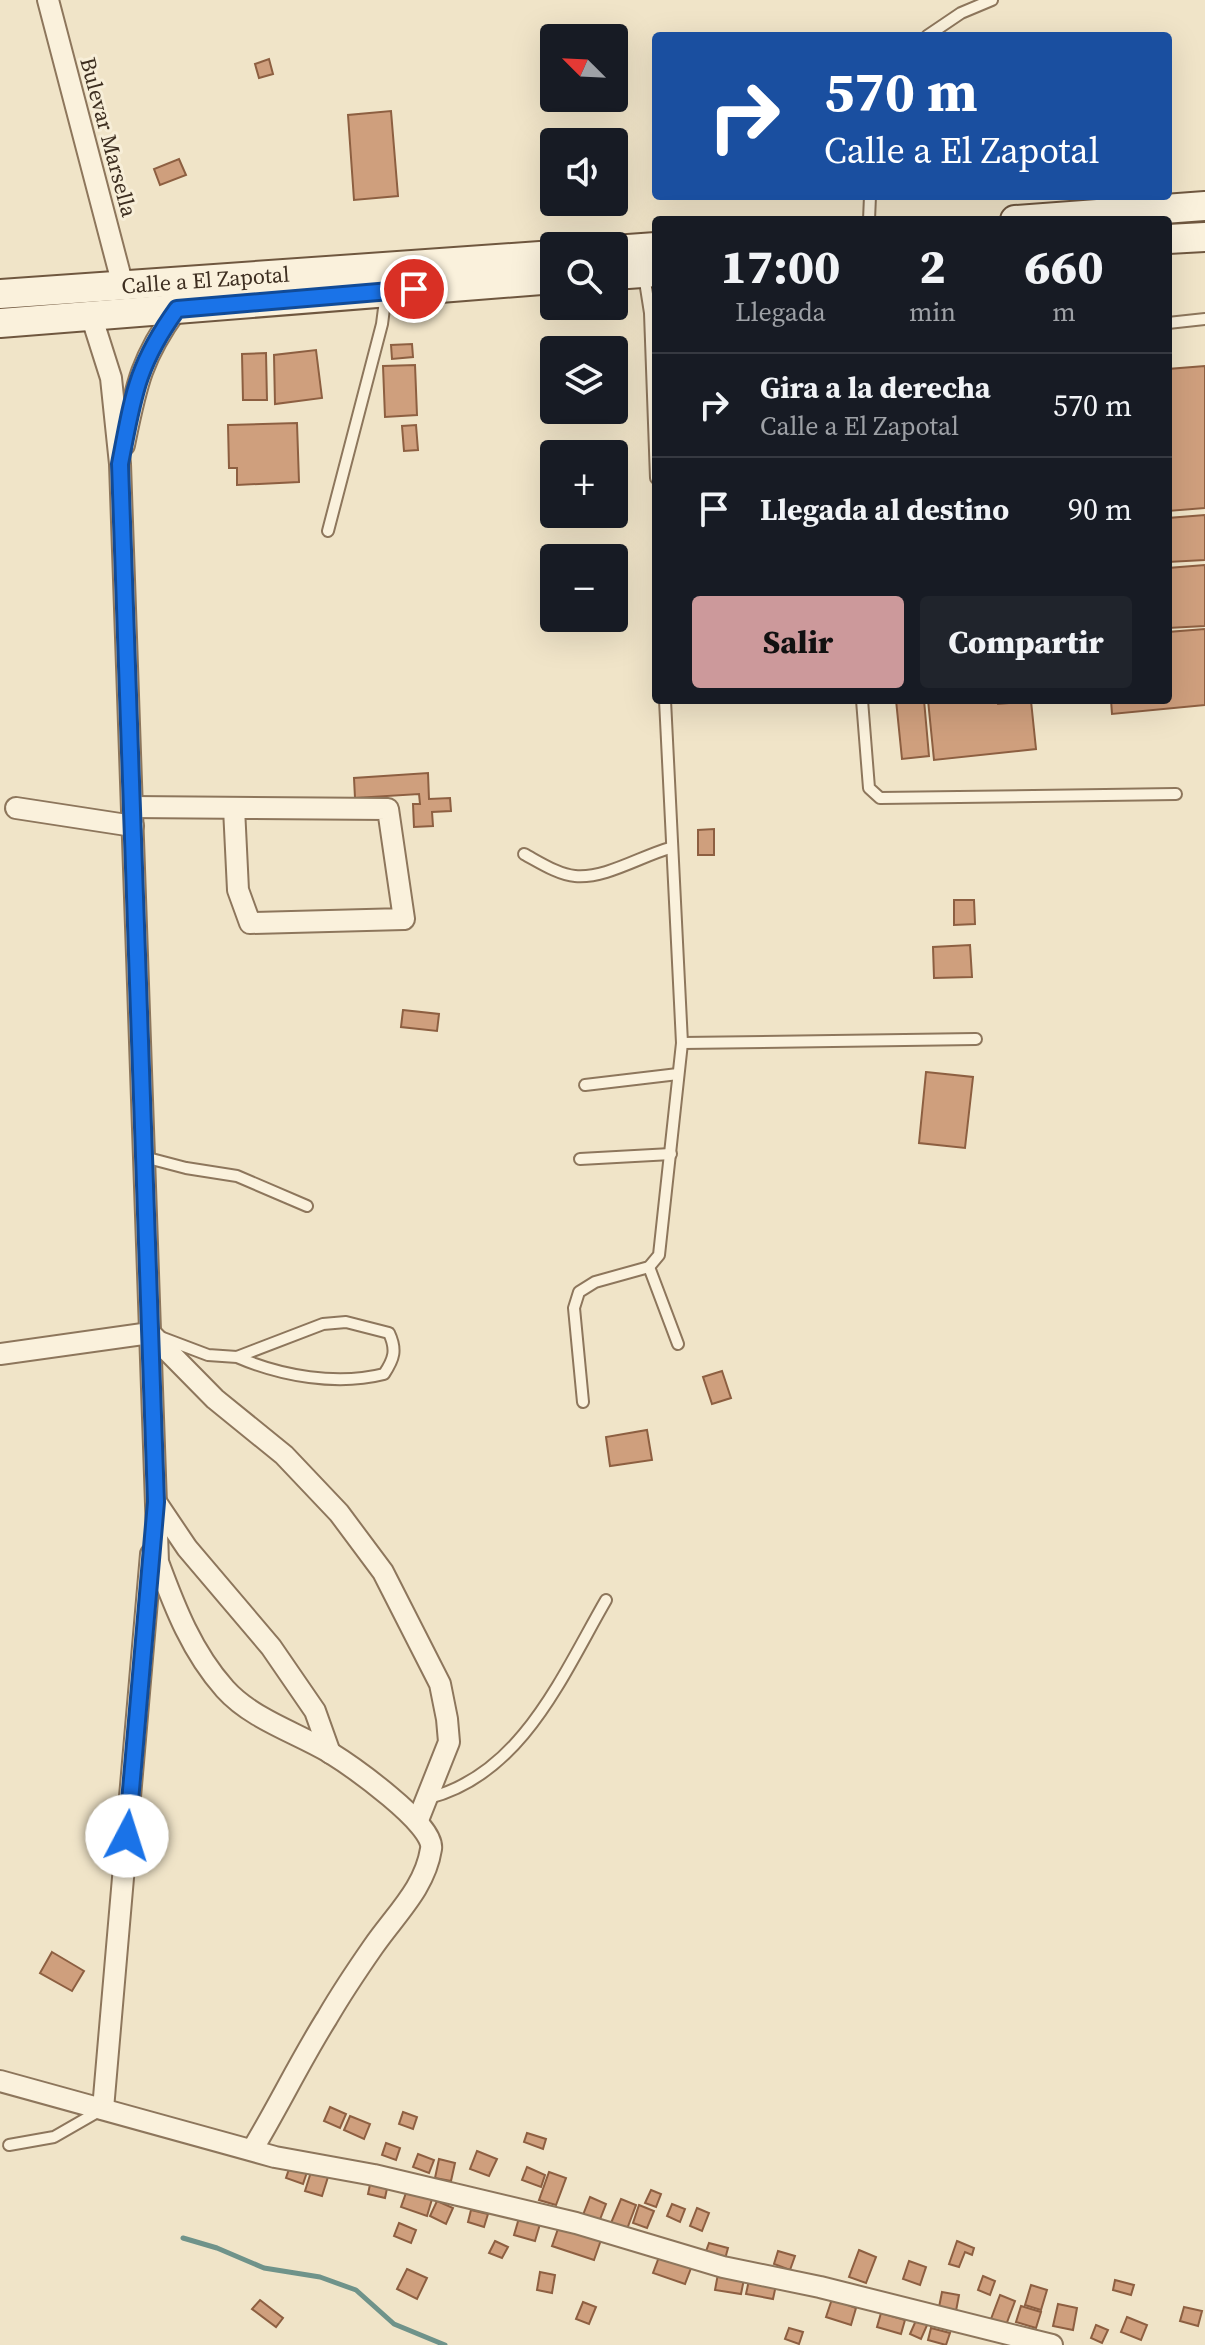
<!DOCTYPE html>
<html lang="es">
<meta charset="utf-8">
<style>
:root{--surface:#171b24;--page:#20242c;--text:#f1f3f6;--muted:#9ea1a6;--line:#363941;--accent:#cc999b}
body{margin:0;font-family:"Source Serif 4",serif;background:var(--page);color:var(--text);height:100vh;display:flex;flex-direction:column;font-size:30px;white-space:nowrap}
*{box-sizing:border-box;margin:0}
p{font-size:26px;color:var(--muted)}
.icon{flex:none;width:44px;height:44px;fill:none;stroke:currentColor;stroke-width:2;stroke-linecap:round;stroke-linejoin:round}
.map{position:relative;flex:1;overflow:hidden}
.panel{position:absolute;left:652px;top:216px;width:520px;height:488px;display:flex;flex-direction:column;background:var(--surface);border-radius:8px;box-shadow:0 8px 32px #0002}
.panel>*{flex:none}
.guide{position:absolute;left:652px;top:32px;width:520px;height:168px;border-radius:8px;box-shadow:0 8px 32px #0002;background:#1a4fa0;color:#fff;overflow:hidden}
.needle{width:52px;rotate:294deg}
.controls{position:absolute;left:540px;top:24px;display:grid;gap:16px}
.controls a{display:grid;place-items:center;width:88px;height:88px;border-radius:8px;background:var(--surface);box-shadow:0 8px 32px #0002;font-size:40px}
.pin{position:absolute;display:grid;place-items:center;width:68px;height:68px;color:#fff;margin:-34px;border:4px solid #fff;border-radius:50%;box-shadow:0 2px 8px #0007}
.me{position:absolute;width:88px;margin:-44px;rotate:5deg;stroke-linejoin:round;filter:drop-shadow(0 0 6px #0008)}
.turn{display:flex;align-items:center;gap:28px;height:168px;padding:0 40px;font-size:36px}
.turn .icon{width:104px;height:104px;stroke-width:2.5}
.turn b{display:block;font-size:56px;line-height:68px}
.eta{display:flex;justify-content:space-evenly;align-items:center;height:136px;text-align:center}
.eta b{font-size:48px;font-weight:800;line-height:56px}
.action{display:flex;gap:16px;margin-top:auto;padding:16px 40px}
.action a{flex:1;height:92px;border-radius:8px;background:var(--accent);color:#111;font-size:32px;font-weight:800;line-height:92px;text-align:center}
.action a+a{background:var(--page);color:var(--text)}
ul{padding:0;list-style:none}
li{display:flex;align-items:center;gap:24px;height:104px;padding:0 40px;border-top:2px solid var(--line)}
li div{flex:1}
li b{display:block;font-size:30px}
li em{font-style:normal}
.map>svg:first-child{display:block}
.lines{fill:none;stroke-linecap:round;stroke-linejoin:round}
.stream{stroke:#6f938a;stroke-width:5}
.building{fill:#cf9f7d;stroke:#8d5f41;stroke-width:2}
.lane-casing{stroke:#8d765c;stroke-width:14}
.street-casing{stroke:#8d765c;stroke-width:24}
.secondary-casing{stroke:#6f573f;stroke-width:32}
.lane{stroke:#faf1dc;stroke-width:10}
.street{stroke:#faf1dc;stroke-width:20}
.secondary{stroke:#faf1dc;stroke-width:28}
.route-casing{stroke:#114b97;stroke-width:20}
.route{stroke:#1a73e8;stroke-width:14}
.labels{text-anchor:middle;stroke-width:6;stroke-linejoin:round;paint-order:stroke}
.street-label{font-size:22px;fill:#3d2e20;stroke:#f7eed8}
</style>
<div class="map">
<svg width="1205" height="2345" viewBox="0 0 1205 2345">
<rect width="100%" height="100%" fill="#f0e4c8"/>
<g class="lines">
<!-- stream -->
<polyline class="stream" points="183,2238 217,2248 264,2268 320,2277 356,2290 394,2324 445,2345"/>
</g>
<!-- building -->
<g class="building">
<polygon points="269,59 273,74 259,78 255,64"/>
<polygon points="391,111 398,196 354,200 348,115"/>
<polygon points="179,159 186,175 160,185 154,169"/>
<polygon points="412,344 413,357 392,359 391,345"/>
<polygon points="316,350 322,398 275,404 274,355"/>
<polygon points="266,353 267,400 243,400 242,354"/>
<polygon points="415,365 417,415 385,417 383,366"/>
<polygon points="1205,366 1205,508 1168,511 1168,369"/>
<polygon points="297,423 299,482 237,485 237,468 229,468 228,425"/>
<polygon points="416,425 418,450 404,451 402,426"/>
<polygon points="1205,515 1205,560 1168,562 1168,518"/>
<polygon points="1205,565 1205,626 1168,628 1168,568"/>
<polygon points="1205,629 1205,705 1112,714 1111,700 1168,700 1168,632"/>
<polygon points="896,700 924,700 929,756 902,759"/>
<polygon points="928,700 997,700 998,704 1031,701 1036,749 934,760"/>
<polygon points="428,773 429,799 450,798 451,811 432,812 433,826 414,827 413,804 420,804 419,794 355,798 354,778"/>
<polygon points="714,829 714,855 698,855 698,830"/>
<polygon points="954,900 974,900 975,924 954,925"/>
<polygon points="970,945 972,977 934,978 933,947"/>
<polygon points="403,1010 439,1014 437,1031 401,1027"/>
<polygon points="926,1072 973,1077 965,1148 919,1143"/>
<polygon points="722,1371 731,1398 712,1404 703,1377"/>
<polygon points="647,1430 652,1460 610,1466 606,1437"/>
<polygon points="52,1952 84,1971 72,1991 40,1973"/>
<polygon points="330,2107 346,2114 340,2128 324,2121"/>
<polygon points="403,2112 417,2117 413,2129 399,2124"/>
<polygon points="350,2116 370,2124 364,2139 344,2130"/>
<polygon points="527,2133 546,2139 543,2149 524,2142"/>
<polygon points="386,2143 400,2148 396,2160 382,2155"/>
<polygon points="477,2151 497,2159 489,2176 470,2169"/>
<polygon points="418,2154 434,2160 429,2173 413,2167"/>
<polygon points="439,2159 455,2163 451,2181 435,2178"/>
<polygon points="290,2166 307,2172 303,2184 286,2178"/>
<polygon points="527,2167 545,2175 541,2187 522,2180"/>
<polygon points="311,2172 328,2177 322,2196 305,2191"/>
<polygon points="549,2172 566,2178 556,2205 539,2200"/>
<polygon points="371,2180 388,2184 385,2198 368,2194"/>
<polygon points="407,2190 432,2199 427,2216 401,2207"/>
<polygon points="651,2190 661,2194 656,2207 645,2203"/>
<polygon points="590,2197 606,2204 599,2222 583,2215"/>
<polygon points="621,2199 636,2205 627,2229 611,2223"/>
<polygon points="437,2201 453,2208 446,2224 430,2216"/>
<polygon points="672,2204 685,2209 680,2222 667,2216"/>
<polygon points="639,2205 654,2211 647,2228 633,2223"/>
<polygon points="697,2208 709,2213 702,2231 690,2226"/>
<polygon points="471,2210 488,2214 484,2227 468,2222"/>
<polygon points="519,2218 540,2224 535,2241 514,2235"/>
<polygon points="399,2223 416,2230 411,2243 394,2236"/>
<polygon points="559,2226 601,2240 594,2260 552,2246"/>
<polygon points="495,2241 508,2247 502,2258 489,2253"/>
<polygon points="957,2241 974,2248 972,2255 965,2252 959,2267 949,2264"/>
<polygon points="709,2243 728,2248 725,2259 705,2254"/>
<polygon points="859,2250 876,2257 866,2283 849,2277"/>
<polygon points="778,2251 795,2256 790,2270 774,2264"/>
<polygon points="659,2257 691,2268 685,2284 653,2273"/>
<polygon points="909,2261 926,2267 920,2285 903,2279"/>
<polygon points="407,2269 427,2278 417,2299 397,2289"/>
<polygon points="540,2272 555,2275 552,2293 537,2290"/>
<polygon points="718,2274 744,2279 741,2294 715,2290"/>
<polygon points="983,2276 995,2281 990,2295 978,2290"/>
<polygon points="749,2280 776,2285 773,2299 746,2294"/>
<polygon points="1115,2280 1134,2285 1131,2295 1113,2290"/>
<polygon points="1031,2285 1047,2290 1041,2310 1025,2305"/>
<polygon points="942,2292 959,2295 956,2311 939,2307"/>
<polygon points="1000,2295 1015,2301 1006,2325 991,2319"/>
<polygon points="832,2299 856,2308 851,2325 826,2317"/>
<polygon points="260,2300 283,2318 276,2327 252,2309"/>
<polygon points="583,2302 596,2307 589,2324 576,2319"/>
<polygon points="1058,2304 1077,2308 1073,2330 1053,2326"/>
<polygon points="1021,2306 1041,2312 1036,2328 1016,2322"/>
<polygon points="1184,2307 1202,2311 1198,2326 1180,2321"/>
<polygon points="881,2313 905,2320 901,2334 877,2327"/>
<polygon points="1127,2317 1147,2325 1141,2340 1121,2332"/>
<polygon points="917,2318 928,2323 921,2339 910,2334"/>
<polygon points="1096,2325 1108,2330 1102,2343 1091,2338"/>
<polygon points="789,2328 803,2332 799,2344 785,2339"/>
<polygon points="931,2328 950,2333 946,2345 928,2340"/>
</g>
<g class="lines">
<!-- lane casing -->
<g class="lane-casing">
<g id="lane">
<polyline points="927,36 961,13 992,0"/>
<polyline points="869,220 870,196"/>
<polyline points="644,275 650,313 656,478"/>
<polyline points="1168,323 1205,319"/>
<polyline points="328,531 382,324 386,293"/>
<polyline points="862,700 869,788 880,798 1176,794"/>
<path d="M524 854C539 862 559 875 575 876 605 879 641 856 670 848"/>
<polyline points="682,1043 976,1039"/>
<polyline points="585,1085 678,1074"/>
<polyline points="144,1157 186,1168 237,1176 307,1206"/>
<polyline points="580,1159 671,1154"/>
<polyline points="649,1267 678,1344"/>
<path d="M163 1338 208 1355 237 1357 323 1324 346 1322 389 1333C397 1350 394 1359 384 1374 337 1386 281 1376 237 1357"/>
<polyline points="583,1402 574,1308 579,1292 595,1282 649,1267 659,1255 682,1043 665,700"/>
<path d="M429 1798C522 1774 562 1676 606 1600"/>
<polyline points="9,2145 54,2137 101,2110"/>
</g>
</g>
<!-- street casing -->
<g class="street-casing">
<g id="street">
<polyline points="48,0 123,286"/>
<path d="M91 315 111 378 120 464 158 1562C175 1608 192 1652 225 1689 252 1719 295 1732 329 1752 350 1765 436 1825 431 1849 425 1888 395 1915 373 1947 357 1970 341 1994 327 2018 300 2061 278 2107 252 2150"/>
<path d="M124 445C136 386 141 358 177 309"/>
<polyline points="132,807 388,809 404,919 250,923 238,890 234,808"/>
<polyline points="16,808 133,826"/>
<polyline points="0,1354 150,1333 215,1399 284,1455 339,1513 383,1572 440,1684 447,1719 449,1742 418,1820"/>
<polyline points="156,1502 187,1548 271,1647 315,1711 330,1753"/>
<polyline points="0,2081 275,2157 374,2175 576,2223 723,2267 820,2287 1052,2345"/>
<polyline points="103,2109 151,1554"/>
</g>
</g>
<!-- secondary casing -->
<g class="secondary-casing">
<g id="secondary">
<polyline points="1015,220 1205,206"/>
<polyline points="1168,239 1205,237"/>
<polyline points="614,250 656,247"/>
<polyline points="614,275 656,272"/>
<path id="s1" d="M0 294 554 255"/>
<polyline points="0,323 554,279"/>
</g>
</g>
<!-- lane -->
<use href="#lane" class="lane"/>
<!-- street -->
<use href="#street" class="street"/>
<!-- secondary -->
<use href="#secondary" class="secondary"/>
</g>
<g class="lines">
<!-- route casing -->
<g class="route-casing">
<path id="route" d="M127 1836 156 1502 120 464C133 397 136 366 177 309L414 289"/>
</g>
<!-- route -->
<use href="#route" class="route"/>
</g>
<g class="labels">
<!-- street labels -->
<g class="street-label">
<text transform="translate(109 137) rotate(75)" y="8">Bulevar Marsella</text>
<text dy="8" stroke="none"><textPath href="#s1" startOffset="206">Calle a El Zapotal</textPath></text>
</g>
</g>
</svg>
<div class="controls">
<a><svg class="needle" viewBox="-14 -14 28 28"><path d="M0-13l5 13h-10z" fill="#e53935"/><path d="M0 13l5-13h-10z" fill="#9ea1a6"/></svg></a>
<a><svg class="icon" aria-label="sound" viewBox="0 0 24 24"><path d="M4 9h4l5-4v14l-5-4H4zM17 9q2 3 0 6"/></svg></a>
<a><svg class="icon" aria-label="search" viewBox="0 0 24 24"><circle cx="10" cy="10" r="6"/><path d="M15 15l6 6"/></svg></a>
<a><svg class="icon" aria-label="layers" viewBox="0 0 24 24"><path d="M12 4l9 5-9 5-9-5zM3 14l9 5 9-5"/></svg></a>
<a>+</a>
<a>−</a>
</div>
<div class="pin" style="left:414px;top:289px;background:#d93025"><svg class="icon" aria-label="arrive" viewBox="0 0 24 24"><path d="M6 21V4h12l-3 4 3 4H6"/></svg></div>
<svg class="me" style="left:127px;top:1836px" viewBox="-20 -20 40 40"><circle r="19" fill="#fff"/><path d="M0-13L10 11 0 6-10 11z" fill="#1a73e8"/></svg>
<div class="guide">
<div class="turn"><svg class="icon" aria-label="right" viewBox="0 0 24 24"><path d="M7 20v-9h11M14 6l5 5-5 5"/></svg><div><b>570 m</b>Calle a El Zapotal</div></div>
</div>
<section class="panel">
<div class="eta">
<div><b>17:00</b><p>Llegada</p></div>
<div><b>2</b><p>min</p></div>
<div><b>660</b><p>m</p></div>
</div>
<ul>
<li><svg class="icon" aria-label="right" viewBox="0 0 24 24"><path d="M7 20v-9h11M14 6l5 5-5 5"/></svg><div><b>Gira a la derecha</b><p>Calle a El Zapotal</p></div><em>570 m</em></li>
<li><svg class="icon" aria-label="arrive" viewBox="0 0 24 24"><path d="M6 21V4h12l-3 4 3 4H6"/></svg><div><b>Llegada al destino</b></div><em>90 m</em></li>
</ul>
<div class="action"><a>Salir</a><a>Compartir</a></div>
</section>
</div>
